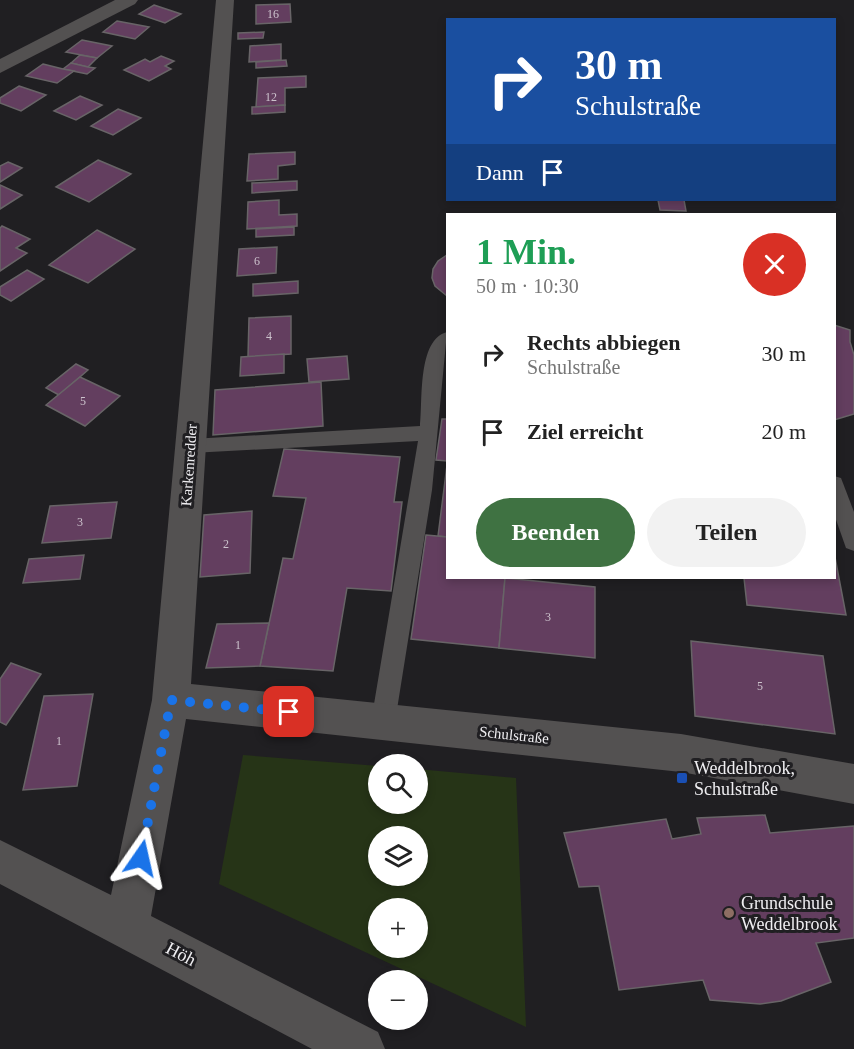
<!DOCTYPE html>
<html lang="de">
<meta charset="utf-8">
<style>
:root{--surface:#fff;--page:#f2f2f2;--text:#222;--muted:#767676;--accent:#3f7242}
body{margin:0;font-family:"Times New Roman",serif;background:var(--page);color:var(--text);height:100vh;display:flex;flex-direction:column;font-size:22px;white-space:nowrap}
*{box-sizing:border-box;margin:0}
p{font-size:20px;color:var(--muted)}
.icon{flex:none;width:33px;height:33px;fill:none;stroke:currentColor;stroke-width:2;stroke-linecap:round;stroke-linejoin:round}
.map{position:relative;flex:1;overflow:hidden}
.details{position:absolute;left:446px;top:213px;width:390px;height:366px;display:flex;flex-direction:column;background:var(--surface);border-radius:0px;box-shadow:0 3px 9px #0003}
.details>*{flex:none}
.top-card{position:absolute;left:446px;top:18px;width:390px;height:183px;border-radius:0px;box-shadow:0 3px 9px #0003;background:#1a4fa0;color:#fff;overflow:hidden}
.tools{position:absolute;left:368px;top:754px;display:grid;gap:12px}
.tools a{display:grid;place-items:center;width:60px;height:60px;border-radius:50%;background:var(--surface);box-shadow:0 3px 9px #0003;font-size:30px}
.pin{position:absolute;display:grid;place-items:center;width:51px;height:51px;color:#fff;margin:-26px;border-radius:12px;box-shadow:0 3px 9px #0006}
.me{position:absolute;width:66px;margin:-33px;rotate:11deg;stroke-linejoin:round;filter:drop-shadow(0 0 4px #0008)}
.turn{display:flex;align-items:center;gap:21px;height:126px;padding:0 30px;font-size:27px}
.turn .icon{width:78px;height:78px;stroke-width:2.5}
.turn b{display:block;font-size:42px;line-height:51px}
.then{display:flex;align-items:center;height:57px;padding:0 30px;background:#0003;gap:12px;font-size:22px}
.round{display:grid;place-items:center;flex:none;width:63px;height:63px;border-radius:32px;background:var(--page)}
.summary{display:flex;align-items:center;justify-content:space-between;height:102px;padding:0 30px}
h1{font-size:36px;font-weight:800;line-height:45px;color:#1e9e55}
.button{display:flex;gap:12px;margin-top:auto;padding:12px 30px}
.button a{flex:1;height:69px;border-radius:36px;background:var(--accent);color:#fff;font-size:24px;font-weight:800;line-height:69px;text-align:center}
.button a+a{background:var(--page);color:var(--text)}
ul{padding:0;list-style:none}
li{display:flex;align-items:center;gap:18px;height:78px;padding:0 30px}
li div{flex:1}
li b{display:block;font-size:22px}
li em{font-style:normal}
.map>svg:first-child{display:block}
.green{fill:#263417;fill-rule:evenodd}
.building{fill:#633e5f;stroke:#686467;stroke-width:1.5}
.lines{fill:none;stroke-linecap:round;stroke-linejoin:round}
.service{fill:#535151;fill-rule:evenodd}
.minor{fill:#535151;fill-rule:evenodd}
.tertiary{fill:#535151;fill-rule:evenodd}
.route{stroke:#1a73e8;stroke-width:10;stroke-dasharray:0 18}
.transit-dot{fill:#1a4fb4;stroke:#201f22;stroke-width:2}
.education-dot{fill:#8d6e63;stroke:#201f22;stroke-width:2}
.labels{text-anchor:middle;stroke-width:6;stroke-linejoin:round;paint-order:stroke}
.number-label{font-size:12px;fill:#ccc2cc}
.street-label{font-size:15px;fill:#efeef1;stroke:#201f22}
.near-poi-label{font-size:18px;fill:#efeef1;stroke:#201f22;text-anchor:start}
.near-street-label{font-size:18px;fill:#efeef1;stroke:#201f22}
</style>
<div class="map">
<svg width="854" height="1049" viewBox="0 0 854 1049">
<rect width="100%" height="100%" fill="#201f22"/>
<!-- green -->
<path class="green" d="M243 755 378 766V804H417V769L516 778 526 1027 219 884ZM378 837H417V876H378ZM378 909H417V948H378Z"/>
<!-- building -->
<g class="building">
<polygon points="290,4 291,22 256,24 256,5"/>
<polygon points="154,5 181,14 165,23 139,14"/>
<polygon points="117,21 149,27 135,39 103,32"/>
<polygon points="264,32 263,38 238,39 238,33"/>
<polygon points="82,40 112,46 97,58 66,52"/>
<polygon points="281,44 281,60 249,62 250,46"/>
<polygon points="80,55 97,58 88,67 71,63"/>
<polygon points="161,56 174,61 165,66 171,69 149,81 124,70 145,59 150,62"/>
<polygon points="286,60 287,66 256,68 256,62"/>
<polygon points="71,63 88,67 95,68 87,74 63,69"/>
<polygon points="43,64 63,69 74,71 57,83 26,76"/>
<polygon points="306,76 306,87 285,88 285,105 256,107 258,78"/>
<polygon points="19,86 46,95 21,111 0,103 0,98"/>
<polygon points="80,96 102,105 76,120 54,111"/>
<polygon points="285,105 285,112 252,114 252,107"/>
<polygon points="118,109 141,118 113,135 91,126"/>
<polygon points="295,152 295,164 278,166 278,179 247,181 249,154"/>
<polygon points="98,160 131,174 89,202 56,187"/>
<polygon points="8,162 22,168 0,182 0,166"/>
<polygon points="297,181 297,190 252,193 252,183"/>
<polygon points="0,185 22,195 0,209"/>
<polygon points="279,200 279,215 297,214 297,226 247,229 248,202"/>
<polygon points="658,200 684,200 686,211 660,210"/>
<polygon points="2,226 30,239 16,248 27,253 0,271 0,228"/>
<polygon points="294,227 294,235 256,237 256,229"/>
<polygon points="97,230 135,249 88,283 49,265"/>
<polygon points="277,247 276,273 237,276 239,249"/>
<polygon points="447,255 447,296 435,286 432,278 433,269 438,261"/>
<polygon points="27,270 44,279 11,301 0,295 0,287"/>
<polygon points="298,281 298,293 253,296 253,284"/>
<polygon points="291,316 291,354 248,357 249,318"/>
<polygon points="834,325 850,330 850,342 854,355 854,414 834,420"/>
<polygon points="284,354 284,373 240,376 241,357"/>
<polygon points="347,356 349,379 309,382 307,359"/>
<polygon points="76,364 88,370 59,395 46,388"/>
<polygon points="80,377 120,396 85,426 46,405"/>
<polygon points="321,382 323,426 213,435 215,390"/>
<polygon points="442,419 447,419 447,461 436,460"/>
<polygon points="284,449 400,457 394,502 402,502 391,591 347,588 333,671 260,666 283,558 293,559 306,498 273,496"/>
<polygon points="447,465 447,537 438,536"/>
<polygon points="117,502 111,538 42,543 50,506"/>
<polygon points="252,511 250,573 200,577 204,515"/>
<polygon points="426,535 447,537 447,578 505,578 499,648 411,639"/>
<polygon points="834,552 846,615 747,605 744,578 834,578"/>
<polygon points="84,555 80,579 23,583 29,559"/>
<polygon points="505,578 595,587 595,658 499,648"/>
<polygon points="269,623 260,666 206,668 217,624"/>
<polygon points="691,641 823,656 835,734 695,716"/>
<polygon points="11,663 41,674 6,725 0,722 0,679"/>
<polygon points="93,694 77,786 23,790 44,696"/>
<polygon points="765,815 770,833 854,826 854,938 816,943 831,982 781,1001 760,1004 710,1000 703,980 619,990 599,886 579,887 564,833 666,819 672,839 701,834 697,818"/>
</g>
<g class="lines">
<!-- service -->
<g class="service">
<path d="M447 332 432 490 395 722 392 730 383 734 374 730 371 722 418 441 191 453 184 451 181 446 184 441 191 439 420 426C423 401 417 340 447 332Z"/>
<polygon points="834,476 841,478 854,512 854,551 846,548 834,514"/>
</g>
<!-- minor -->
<polygon class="minor" points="216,0 234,0 191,684 681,734 854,764 854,804 681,772 186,719 151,916 378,1032 385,1049 312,1049 0,884 0,840 111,895 152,700"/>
<!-- tertiary -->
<polygon class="tertiary" points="115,0 138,0 135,4 0,73 0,59"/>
</g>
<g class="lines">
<!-- route -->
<polyline class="route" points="141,858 171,700 289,712"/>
</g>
<!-- markers -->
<rect class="transit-dot" x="676" y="772" width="12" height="12" rx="3"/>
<circle class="education-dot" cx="729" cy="913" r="6"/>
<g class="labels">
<!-- number labels -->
<g class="number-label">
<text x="273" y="18">16</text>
<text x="271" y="101">12</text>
<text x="257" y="265">6</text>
<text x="269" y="340">4</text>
<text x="83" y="405">5</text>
<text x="80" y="526">3</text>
<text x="226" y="548">2</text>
<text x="548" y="621">3</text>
<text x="238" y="649">1</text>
<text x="760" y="690">5</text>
<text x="59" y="745">1</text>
</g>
<!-- street labels -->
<g class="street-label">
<text transform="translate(189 465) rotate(-86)" y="5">Karkenredder</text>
<text transform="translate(514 735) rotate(6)" y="5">Schulstraße</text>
</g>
<!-- near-poi labels -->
<g class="near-poi-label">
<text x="694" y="774">Weddelbrook,<tspan x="694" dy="21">Schulstraße</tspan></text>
<text x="741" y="909">Grundschule<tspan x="741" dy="21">Weddelbrook</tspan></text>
</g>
<!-- near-street labels -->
<g class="near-street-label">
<text transform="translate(181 954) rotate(28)" y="6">Höh</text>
</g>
</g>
</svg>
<div class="tools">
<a><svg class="icon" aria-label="search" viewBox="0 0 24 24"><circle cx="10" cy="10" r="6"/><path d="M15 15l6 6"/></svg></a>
<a><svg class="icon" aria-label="layers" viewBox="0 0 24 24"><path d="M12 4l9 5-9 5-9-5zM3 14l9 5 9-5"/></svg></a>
<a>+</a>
<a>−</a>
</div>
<div class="pin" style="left:289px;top:712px;background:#d93025"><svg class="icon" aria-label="arrive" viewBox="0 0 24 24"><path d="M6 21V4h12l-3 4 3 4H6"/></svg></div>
<svg class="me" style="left:141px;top:858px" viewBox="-20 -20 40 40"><path d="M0-17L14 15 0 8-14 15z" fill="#1a73e8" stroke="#fff" stroke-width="4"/></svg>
<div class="top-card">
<div class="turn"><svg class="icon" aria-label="right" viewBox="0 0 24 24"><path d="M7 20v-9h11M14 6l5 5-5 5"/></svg><div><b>30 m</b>Schulstraße</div></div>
<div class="then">Dann<svg class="icon" aria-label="arrive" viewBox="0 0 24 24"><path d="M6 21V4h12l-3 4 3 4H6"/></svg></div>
</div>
<section class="details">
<div class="summary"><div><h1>1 Min.</h1><p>50 m · 10:30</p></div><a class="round" style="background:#d93025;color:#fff"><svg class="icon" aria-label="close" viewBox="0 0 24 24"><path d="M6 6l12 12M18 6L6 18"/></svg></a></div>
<ul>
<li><svg class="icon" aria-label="right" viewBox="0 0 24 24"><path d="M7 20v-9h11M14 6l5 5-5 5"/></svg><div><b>Rechts abbiegen</b><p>Schulstraße</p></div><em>30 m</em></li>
<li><svg class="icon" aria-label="arrive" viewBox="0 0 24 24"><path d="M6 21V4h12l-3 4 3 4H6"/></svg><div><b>Ziel erreicht</b></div><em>20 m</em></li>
</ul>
<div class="button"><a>Beenden</a><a>Teilen</a></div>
</section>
</div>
